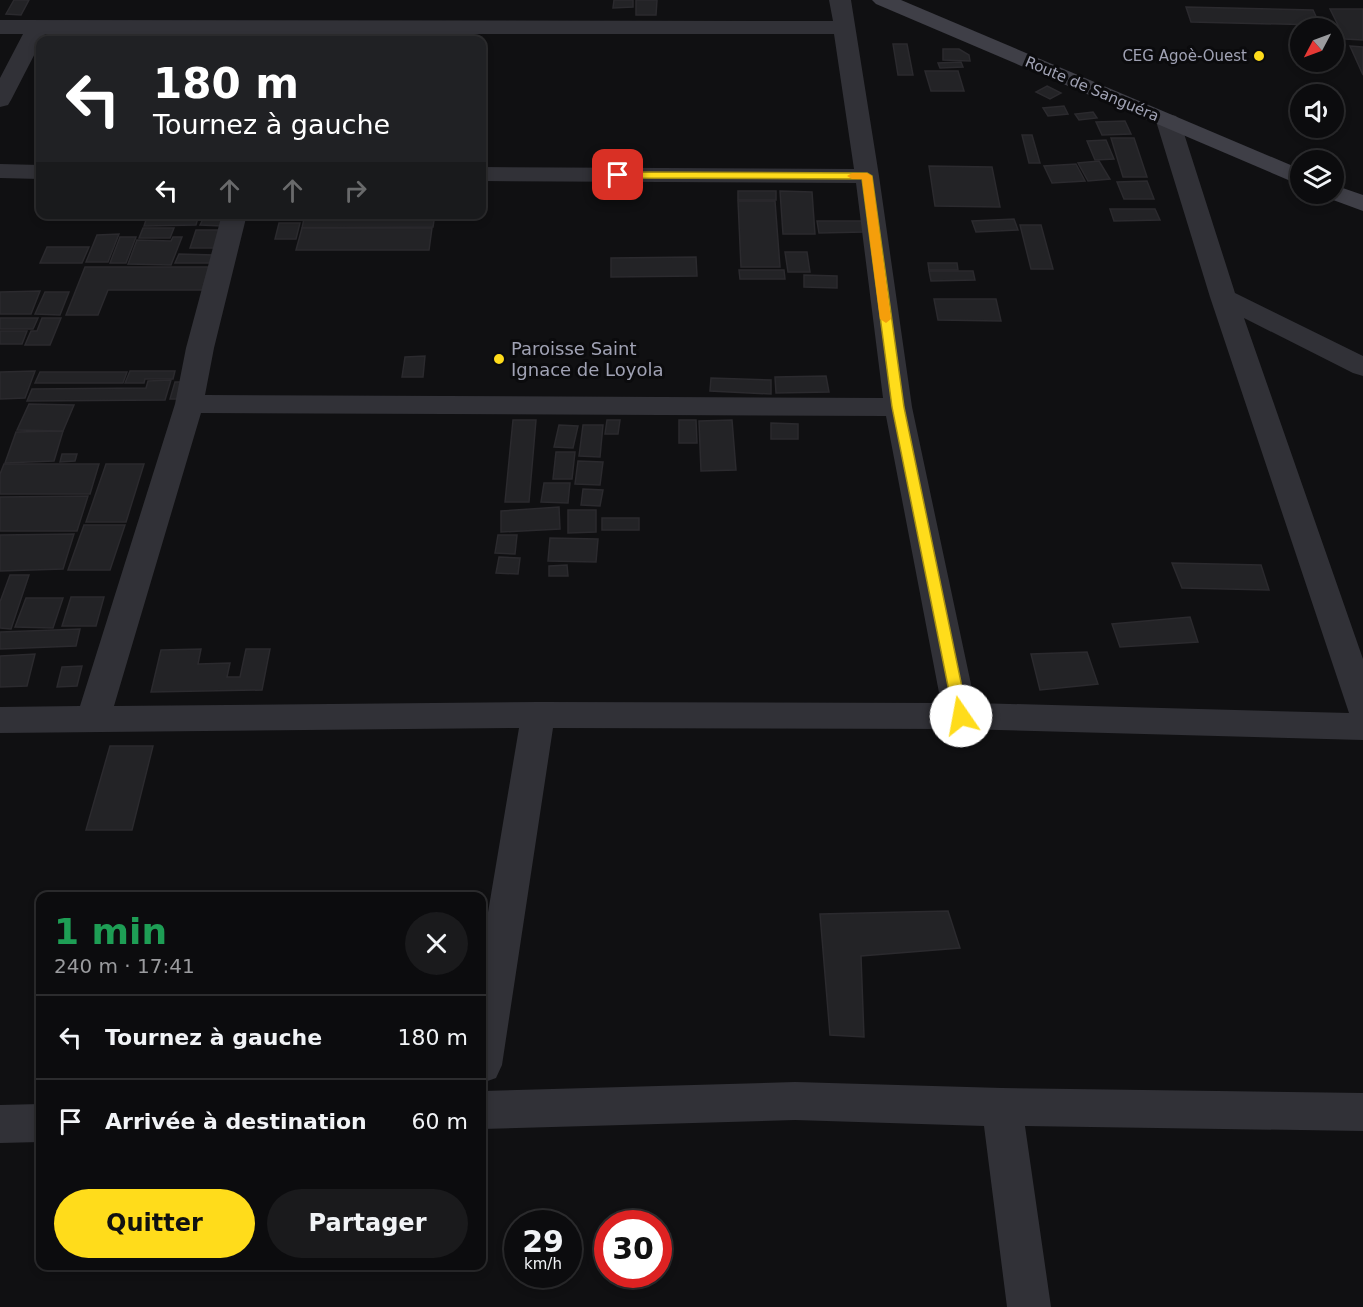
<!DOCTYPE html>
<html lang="fr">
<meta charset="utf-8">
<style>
:root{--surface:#0c0c0e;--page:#1a1a1c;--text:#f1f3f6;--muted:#9a9b9e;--line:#2c2c2e;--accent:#ffdc1b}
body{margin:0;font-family:"DejaVu Sans",sans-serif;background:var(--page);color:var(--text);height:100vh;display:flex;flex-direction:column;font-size:22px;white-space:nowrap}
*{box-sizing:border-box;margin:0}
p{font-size:20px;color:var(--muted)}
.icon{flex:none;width:33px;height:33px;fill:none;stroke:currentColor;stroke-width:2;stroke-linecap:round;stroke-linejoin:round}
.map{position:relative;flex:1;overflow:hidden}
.details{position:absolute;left:36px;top:892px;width:450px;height:378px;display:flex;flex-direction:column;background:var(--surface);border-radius:12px;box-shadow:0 3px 9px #0003,0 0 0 2px var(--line)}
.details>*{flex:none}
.hud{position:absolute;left:36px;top:36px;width:450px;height:183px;border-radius:12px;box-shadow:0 3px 9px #0003,0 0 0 2px var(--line);background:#202124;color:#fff;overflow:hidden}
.needle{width:39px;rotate:229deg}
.buttons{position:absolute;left:1290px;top:18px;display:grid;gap:12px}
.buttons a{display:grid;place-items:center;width:54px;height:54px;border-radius:50%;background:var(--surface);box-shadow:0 3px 9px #0003,0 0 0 2px var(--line);font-size:30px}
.speed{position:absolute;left:504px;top:1210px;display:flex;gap:12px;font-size:30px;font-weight:700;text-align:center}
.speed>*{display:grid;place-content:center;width:78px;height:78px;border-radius:50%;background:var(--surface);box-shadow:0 3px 9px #0003,0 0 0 2px var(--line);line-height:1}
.speed small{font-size:15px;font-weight:400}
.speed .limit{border:9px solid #d22;background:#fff;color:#111}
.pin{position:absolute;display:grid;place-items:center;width:51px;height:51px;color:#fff;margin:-26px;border-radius:12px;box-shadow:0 3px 9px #0006}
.me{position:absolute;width:66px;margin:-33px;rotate:348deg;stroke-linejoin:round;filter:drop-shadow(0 0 4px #0008)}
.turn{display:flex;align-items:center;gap:21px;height:126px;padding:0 18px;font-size:27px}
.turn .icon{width:78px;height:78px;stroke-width:2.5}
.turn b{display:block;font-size:42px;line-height:51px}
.lanes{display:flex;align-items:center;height:57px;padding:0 18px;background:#0003;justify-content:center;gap:30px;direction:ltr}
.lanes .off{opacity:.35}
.round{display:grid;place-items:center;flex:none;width:63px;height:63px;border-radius:32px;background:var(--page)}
.overview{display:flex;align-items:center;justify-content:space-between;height:102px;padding:0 18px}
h1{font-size:36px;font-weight:700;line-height:45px;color:#1e9e55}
.primary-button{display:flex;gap:12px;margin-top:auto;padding:12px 18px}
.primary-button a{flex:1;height:69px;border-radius:36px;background:var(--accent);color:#111;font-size:24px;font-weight:700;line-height:69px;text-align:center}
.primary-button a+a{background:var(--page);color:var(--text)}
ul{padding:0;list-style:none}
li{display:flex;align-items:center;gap:18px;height:84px;padding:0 18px;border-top:2px solid var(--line)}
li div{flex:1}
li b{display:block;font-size:22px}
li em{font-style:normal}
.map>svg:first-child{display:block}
.building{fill:#232326;stroke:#2b2a2e;stroke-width:1.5}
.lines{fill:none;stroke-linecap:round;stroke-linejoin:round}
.street{fill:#313137;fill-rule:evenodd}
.secondary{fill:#3f3f47;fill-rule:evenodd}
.route{fill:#ffdc1b;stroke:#a68f12;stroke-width:1.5}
.slow{fill:#f59e0b}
.poi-dot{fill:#ffdc1b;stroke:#0b0b0d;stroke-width:2}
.labels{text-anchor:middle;stroke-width:6;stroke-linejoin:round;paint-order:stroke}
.far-poi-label{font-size:15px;fill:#a0a2b4;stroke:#0b0b0d;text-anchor:end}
.far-street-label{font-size:15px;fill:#a0a2b4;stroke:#0b0b0d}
.poi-label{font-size:18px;fill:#a0a2b4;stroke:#0b0b0d;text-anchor:start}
</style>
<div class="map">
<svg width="1363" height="1307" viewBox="0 0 1363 1307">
<rect width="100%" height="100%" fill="#101012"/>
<!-- building -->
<g class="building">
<polygon points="14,0 29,0 21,15 6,14"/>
<polygon points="614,0 633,0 633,7 613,8"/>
<polygon points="636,0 657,0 656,15 636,15"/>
<polygon points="1186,7 1313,10 1320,25 1191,22"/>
<polygon points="1330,9 1363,9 1363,40 1345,39"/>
<polygon points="893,44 907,44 913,75 898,75"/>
<polygon points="1350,46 1363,47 1363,75"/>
<polygon points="943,49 959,49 969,55 970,61 943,60"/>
<polygon points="961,62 963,67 940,68 938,63"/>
<polygon points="925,71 958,71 964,91 931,91"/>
<polygon points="1047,86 1061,93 1050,99 1036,92"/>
<polygon points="1064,106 1068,114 1048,116 1043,108"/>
<polygon points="1093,112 1097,118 1079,120 1075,114"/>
<polygon points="1125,121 1131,134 1102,135 1096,122"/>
<polygon points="1022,135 1032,135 1040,163 1029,163"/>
<polygon points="1111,138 1134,138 1147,177 1123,177"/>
<polygon points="1106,140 1114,159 1095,160 1087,141"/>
<polygon points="1099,161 1110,179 1088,181 1078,163"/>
<polygon points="1076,164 1085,181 1052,183 1044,166"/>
<polygon points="929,166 992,167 1000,207 935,206"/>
<polygon points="1147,181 1154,199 1124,199 1117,182"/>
<rect x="738" y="191" width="38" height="9"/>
<polygon points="780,191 812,192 815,234 783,234"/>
<polygon points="738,201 775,201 780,267 741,267"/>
<polygon points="1110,209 1155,209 1160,220 1114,221"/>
<polygon points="148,214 199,214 196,225 144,226"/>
<polygon points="305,214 435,214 433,227 302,228"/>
<polygon points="204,217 226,218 223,226 200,225"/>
<polygon points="1014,219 1018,230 976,232 972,221"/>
<polygon points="817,221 862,221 864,232 819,233"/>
<polygon points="279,223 300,223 296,239 275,239"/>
<polygon points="1020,225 1041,225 1053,269 1031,269"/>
<polygon points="143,228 174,228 170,238 139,238"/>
<polygon points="302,228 432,228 429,250 296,250"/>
<polygon points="196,230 221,230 215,248 190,248"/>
<polygon points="119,234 108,262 86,262 97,235"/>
<polygon points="120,237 136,237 126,263 110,263"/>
<polygon points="173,237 182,237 171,265 128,264 137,240 171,241"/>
<polygon points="47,247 89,247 82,263 40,263"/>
<polygon points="785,252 807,252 810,272 788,272"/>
<polygon points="179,254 214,255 211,263 175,263"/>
<polygon points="696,257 697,276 611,277 611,258"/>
<polygon points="928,263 957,263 958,270 929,270"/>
<polygon points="85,267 209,267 202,290 108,290 98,315 66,315"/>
<polygon points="739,270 784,270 785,279 740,279"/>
<polygon points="929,271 973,271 975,280 931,281"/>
<polygon points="804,275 837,276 837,288 804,287"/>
<polygon points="40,291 31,314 0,314 0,292"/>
<polygon points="45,292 69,292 60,315 35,314"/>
<polygon points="934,299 996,299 1001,321 938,320"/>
<polygon points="0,318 38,318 33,329 0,329"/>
<polygon points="42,318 61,318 50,345 25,345 31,331 37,331"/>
<polygon points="0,331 27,331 22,344 0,344"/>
<polygon points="425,356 423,377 402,377 405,357"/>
<polygon points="35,371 25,398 0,399 0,372"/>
<polygon points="130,371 175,371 173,379 145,379 144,383 125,383"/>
<polygon points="40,372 127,372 123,383 35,383"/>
<polygon points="826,376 829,392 776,393 775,377"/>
<polygon points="711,378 771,380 771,394 710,391"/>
<polygon points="171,380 165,400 27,401 32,389 146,388 148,381"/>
<polygon points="175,382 182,382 177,399 170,399"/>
<polygon points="29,404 74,405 63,431 17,430"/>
<polygon points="513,420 536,420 529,502 505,502"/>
<polygon points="607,420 620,420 618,434 605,434"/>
<polygon points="679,420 696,420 697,443 679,443"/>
<polygon points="732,420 736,470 701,471 699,421"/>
<polygon points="771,423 798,424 798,439 771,439"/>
<polygon points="559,425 578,426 573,448 554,447"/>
<polygon points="583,425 603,425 600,457 579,456"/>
<polygon points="63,431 54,461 5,463 16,432"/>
<polygon points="556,452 575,452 572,479 553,479"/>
<polygon points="62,454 77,454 75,461 60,462"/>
<polygon points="578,461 603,462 600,485 575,484"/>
<polygon points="4,464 99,464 90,494 0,494 0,474"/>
<polygon points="106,464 144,464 126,522 86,522"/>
<polygon points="544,483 570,483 568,503 541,502"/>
<polygon points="583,489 603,490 600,506 581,505"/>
<polygon points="88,496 77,531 0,531 0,497"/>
<polygon points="559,507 560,529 501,532 501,511"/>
<polygon points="568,510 596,510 596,532 568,533"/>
<rect x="602" y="518" width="37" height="12"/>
<polygon points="84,525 125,525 110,570 68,570"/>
<polygon points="74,534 63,569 0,571 0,535"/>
<polygon points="498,535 517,535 515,554 495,553"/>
<polygon points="550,538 598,539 596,562 548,561"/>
<polygon points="499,557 520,558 518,574 496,573"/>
<polygon points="1172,563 1261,565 1269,590 1182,588"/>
<polygon points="567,565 568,576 549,576 549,566"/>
<polygon points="10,575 29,575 11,629 0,628 0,602"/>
<polygon points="71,597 104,597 96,626 62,626"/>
<polygon points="26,598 63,598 53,628 15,627"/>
<polygon points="1190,617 1198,642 1120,647 1112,624"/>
<polygon points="80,629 76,646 0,649 0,632"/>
<polygon points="201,649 198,664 230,663 227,677 240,677 246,649 270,649 262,690 151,692 161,650"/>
<polygon points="1087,652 1098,684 1040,690 1031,654"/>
<polygon points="35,654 27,686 0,687 0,656"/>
<polygon points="82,666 77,686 57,687 62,667"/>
<polygon points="110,746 153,746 132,830 86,830"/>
<polygon points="948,911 960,948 861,956 864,1037 830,1035 820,914"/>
</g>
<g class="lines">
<!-- street -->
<g class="street">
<path d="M829 0H851L879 176 912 407 975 703 1349 713 1210 297 1156 121 1160 116 1168 114 1176 116 1180 121 1235 293 1363 356V376L1353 373 1244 318 1363 659V740L961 729 553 728 502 1065 496 1078 482 1083V948L519 728 0 733V707L80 706 175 404 186 348 222 214H247L214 348 205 395 883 398 856 183 482 181V167L854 169 834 34H45L11 100 8 105 0 107V78L23 34H0V20L833 21ZM201 413 886 416 941 703 538 702 114 706Z"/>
<polygon points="0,164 40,165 40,179 0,178"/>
<polygon points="795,1082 1002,1088 1363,1093 1363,1131 1025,1126 1051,1307 1007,1307 984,1126 795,1120 482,1129 482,1091"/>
<polygon points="40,1104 40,1142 0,1143 0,1105"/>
</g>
<!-- secondary -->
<g class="secondary">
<polygon points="872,0 901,0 1300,169 1300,185 876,4"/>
<polygon points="1334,185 1363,195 1363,211 1325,197 1323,194 1334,194"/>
</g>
</g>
<!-- route -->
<polygon class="route" points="614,172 867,173 872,176 904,407 968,716 966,719 961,721 954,716 892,407 862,179 618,178 614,177"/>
<!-- slow -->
<polygon class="slow" points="867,173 872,176 891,319 886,323 880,319 862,179 852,179 847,176 852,173"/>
<!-- markers -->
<g class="poi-dot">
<circle cx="1259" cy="56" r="6"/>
<circle cx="499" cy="359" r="6"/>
</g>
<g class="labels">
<!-- far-poi labels -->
<g class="far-poi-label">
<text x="1247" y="61">CEG Agoè-Ouest</text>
</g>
<!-- far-street labels -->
<g class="far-street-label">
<text transform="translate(1092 89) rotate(23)" y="5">Route de Sanguéra</text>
</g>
<!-- poi labels -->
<g class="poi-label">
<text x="511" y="355">Paroisse Saint<tspan x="511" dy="21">Ignace de Loyola</tspan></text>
</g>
</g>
</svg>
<div class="buttons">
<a><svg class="needle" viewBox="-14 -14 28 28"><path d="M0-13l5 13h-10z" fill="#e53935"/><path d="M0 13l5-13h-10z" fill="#9a9b9e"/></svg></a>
<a><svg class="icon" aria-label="sound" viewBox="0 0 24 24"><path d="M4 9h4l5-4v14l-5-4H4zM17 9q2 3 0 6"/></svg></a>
<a><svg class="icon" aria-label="layers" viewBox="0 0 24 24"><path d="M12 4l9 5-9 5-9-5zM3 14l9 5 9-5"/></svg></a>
</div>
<div class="speed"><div>29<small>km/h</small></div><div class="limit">30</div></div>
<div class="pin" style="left:618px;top:175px;background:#d93025"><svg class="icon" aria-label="arrive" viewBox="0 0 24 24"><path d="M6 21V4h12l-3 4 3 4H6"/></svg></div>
<svg class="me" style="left:961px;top:716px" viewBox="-20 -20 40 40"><circle r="19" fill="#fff"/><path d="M0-13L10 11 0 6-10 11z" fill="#ffdc1b"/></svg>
<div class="hud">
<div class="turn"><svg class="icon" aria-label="left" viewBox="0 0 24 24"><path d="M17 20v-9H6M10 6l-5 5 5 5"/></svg><div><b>180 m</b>Tournez à gauche</div></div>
<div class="lanes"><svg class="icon" aria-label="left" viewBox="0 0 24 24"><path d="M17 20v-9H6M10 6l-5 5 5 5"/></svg><svg class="icon off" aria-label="ahead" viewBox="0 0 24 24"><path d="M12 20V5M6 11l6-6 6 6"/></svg><svg class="icon off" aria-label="ahead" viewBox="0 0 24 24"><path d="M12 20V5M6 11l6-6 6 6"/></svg><svg class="icon off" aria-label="right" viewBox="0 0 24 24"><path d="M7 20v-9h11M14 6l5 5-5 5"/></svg></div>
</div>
<section class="details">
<div class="overview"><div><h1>1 min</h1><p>240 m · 17:41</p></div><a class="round"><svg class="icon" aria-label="close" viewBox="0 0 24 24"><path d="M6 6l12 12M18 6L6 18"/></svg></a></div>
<ul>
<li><svg class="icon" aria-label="left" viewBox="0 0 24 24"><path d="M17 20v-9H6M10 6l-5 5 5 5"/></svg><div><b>Tournez à gauche</b></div><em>180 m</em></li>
<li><svg class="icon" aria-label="arrive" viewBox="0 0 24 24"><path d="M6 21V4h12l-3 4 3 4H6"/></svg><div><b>Arrivée à destination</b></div><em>60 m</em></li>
</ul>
<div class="primary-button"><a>Quitter</a><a>Partager</a></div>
</section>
</div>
